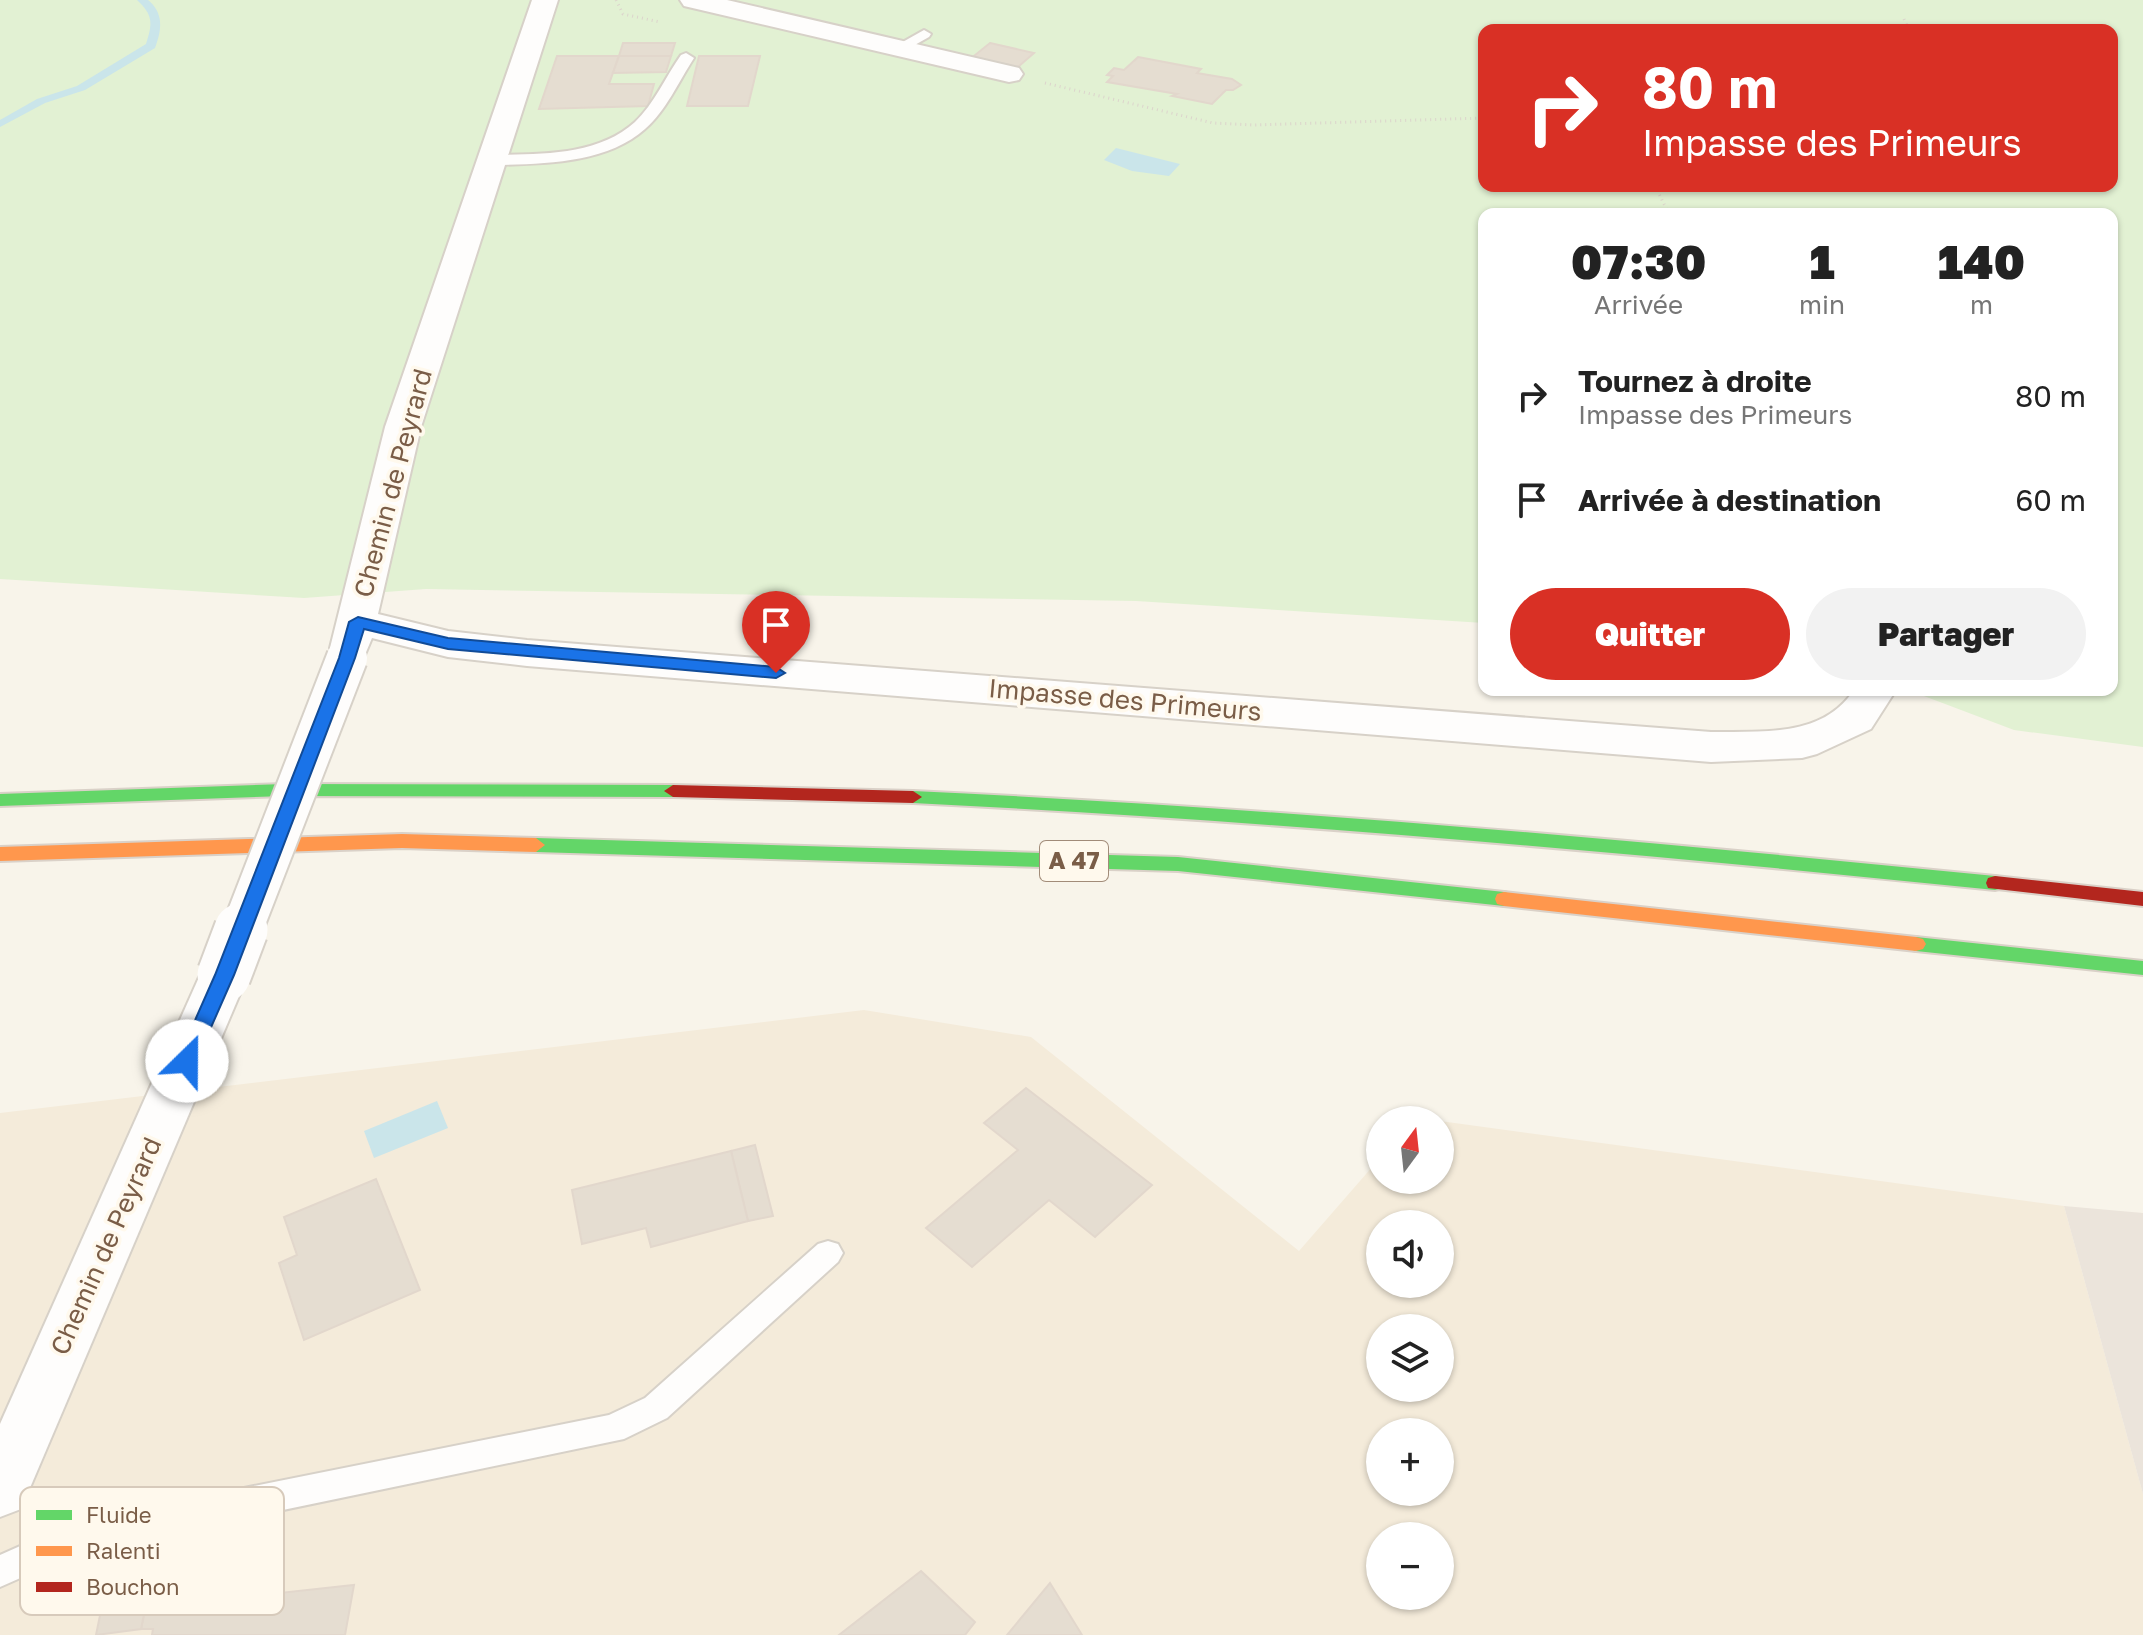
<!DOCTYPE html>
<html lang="fr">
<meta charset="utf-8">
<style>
:root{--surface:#fff;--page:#f2f2f2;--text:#222;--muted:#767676;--accent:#d93025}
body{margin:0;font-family:"Golos Text",sans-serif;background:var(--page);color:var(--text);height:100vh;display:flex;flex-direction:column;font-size:30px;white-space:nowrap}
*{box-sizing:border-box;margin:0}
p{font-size:26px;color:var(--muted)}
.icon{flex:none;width:44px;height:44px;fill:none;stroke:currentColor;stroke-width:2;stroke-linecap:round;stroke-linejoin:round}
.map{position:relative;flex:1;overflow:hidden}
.panel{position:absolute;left:1478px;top:208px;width:640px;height:488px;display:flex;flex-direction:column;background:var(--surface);border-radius:16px;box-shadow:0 2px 6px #0004}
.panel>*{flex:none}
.top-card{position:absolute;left:1478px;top:24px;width:640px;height:168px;border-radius:16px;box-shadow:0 2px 6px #0004;background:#d93025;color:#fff;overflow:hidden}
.needle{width:52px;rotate:15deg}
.fabs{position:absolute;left:1366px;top:1106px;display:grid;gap:16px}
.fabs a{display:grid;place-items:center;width:88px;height:88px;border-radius:50%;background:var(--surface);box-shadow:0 2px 6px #0004;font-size:40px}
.pin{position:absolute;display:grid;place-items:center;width:68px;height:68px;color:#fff;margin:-82px -34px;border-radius:50% 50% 50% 0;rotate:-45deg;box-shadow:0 0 8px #0007}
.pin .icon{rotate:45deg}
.me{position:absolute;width:88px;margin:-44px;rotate:23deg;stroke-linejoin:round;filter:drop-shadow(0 0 6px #0008)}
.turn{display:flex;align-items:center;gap:28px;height:168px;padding:0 32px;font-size:36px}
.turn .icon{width:104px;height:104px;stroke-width:2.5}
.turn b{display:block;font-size:56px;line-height:68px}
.eta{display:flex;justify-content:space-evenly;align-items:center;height:136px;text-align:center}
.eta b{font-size:48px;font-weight:800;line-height:56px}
.primary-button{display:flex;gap:16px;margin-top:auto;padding:16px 32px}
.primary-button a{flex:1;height:92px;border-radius:48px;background:var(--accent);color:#fff;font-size:32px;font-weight:800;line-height:92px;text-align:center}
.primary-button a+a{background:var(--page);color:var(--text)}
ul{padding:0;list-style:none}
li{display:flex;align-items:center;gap:24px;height:104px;padding:0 32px}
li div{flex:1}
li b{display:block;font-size:30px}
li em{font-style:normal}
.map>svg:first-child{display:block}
.residential{fill:#f4ebda;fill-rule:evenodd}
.industrial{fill:#ebe4db}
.green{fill:#e2f1d3;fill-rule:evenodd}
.water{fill:#cae5ea}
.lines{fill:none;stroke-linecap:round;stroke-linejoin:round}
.stream{fill:#cae5ea;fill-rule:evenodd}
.building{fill:#e5ddd1;stroke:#e2d7cc;stroke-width:2}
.lane-casing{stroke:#d7d1c8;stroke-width:4}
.street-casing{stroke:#d7d1c8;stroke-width:4}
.fast-casing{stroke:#dad1c8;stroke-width:4}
.slow-casing{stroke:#dad1c8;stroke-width:4}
.jam-casing{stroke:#dad1c8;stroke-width:4}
.path{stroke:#dcd4cc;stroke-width:3;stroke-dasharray:1 4;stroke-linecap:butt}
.lane{fill:#fefdfc;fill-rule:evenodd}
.street{fill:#fefdfc;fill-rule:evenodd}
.fast{fill:#63d668;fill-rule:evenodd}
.slow{fill:#ff974d;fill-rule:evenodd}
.jam{fill:#b3261e;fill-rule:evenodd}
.street-bridge-far1-casing{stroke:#d7d1c8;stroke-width:44;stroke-linecap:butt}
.street-bridge-casing{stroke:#d7d1c8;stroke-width:57;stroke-linecap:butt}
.street-bridge-far1{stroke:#fefdfc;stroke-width:40}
.street-bridge{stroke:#fefdfc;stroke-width:53}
.route{fill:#1a73e8;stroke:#114b97;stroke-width:2}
.labels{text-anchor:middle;stroke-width:7;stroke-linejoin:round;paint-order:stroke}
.shield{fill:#fff9ed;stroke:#a28c79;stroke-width:2}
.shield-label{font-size:24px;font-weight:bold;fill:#7a5d47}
.street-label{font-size:26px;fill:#7a5d47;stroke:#fff9ed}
.key{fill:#fff9ed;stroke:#d7cabb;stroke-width:2}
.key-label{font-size:22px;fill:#7a5d47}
</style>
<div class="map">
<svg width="2143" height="1635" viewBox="0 0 2143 1635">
<rect width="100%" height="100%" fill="#f8f4ea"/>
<!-- residential -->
<path class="residential" d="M864 1010 1031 1037 1299 1251 1380 1158V1180H1440V1121L2064 1206 2143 1494V1635H0V1113ZM1380 1224H1440V1284H1380ZM1380 1328H1440V1388H1380ZM1380 1432H1440V1492H1380ZM1380 1536H1440V1596H1380Z"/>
<!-- industrial -->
<polygon class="industrial" points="2064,1206 2143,1213 2143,1494"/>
<!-- green -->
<path class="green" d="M0 0H2143V747L2014 730 1908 690H2112V214H1484V623L1136 601 426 589 304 598 0 579ZM1484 30H2112V186H1484Z"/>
<!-- water -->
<g class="water">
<polygon points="1116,148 1180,164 1169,176 1132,171 1104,160"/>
<polygon points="437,1101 448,1128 374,1158 364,1131"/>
</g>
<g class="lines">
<!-- stream -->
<path class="stream" d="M137 0H148C164 13 162 30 155 48L85 90 45 103 0 127V120L37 99 77 86 146 44C153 23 153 15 137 0Z"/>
</g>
<!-- building -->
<g class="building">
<polygon points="623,43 675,43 671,56 619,56"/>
<polygon points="990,43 1034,53 1018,67 982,59 978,62 969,60"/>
<polygon points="557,56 619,56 609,84 654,84 648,106 539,109"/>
<polygon points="619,56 671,56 666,72 613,73"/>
<polygon points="699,56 760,56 748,106 687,106"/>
<polygon points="1138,57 1201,69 1197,73 1232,79 1241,85 1233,90 1226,90 1212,104 1172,96 1177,94 1107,82 1113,76 1107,75 1114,68 1124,70"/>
<polygon points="1026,1088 1152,1185 1095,1237 1049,1200 972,1267 926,1228 1018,1150 984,1123"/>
<polygon points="755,1145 773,1216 748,1221 731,1151"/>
<polygon points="731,1151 748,1221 651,1247 646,1228 582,1244 572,1190"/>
<polygon points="376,1179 420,1290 304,1340 279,1263 297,1255 284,1217"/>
<polygon points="921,1571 975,1622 965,1635 839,1635"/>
<polygon points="234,1574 232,1586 272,1582 271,1594 354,1585 345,1635 152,1635 153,1629 141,1629 150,1585"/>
<polygon points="1050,1583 1082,1635 1007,1635"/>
<polygon points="150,1585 141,1629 96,1635 105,1591"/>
</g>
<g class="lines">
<!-- lane casing -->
<g class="lane-casing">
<g id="lane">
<polygon points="924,30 931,34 929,37 904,51 894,51 892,48"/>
<path d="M686 53 694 58C679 81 666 111 645 129 606 164 542 164 492 165L484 160 492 155C539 154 598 156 635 122 654 104 666 76 681 55Z"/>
<polygon points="828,1241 838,1244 843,1253 838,1262 667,1418 624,1439 77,1553 0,1587 0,1555 74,1522 609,1415 645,1398 818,1244"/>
</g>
</g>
<!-- street casing -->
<g class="street-casing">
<g id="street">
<path d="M532 0H558L421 427 378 614 448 631 527 640 1711 732C1763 731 1822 738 1854 690H1896L1871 729 1817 754 1802 758 1711 762 527 666 448 657 372 638 364 657 350 661 336 657 330 648 385 427Z"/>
<polygon points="680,0 727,0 1019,68 1023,74 1019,80 1009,82 684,6"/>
<polygon points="224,957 241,962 248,975 21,1509 0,1517 0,1424 200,975 207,962"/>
</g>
</g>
<!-- fast casing -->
<g class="fast-casing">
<g id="fast">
<polygon points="285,784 673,785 682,791 673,797 285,796 0,806 0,794"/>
<path d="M913 791C1275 808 1635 840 1995 876L2002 878 2004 883 2002 888 1995 890C1635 853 1275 821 913 803L904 797Z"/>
<polygon points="536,838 1178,857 1504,892 1511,894 1513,899 1511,904 1504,906 1178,871 536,852 527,845"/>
<polygon points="1916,937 2143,961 2143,975 1916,951 1909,949 1906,944 1909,939"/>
</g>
</g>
<!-- slow casing -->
<g class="slow-casing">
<g id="slow">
<polygon points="402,834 536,838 545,845 536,852 402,848 0,861 0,847"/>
<polygon points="1504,892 1916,937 1923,939 1926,944 1923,949 1916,951 1504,906 1497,904 1495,899 1497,894"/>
</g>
</g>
<!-- jam casing -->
<g class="jam-casing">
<g id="jam">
<polygon points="673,785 913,791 922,797 913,803 673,797 664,791"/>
<polygon points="1995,876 2143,892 2143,906 1988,888 1986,883 1988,878"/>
</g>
</g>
<!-- path -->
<g class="path">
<polyline points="616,0 623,14 660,22"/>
<polyline points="1904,19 1909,30"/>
<polyline points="1045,83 1213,123 1253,125 1484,118"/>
<polyline points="1655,186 1669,214"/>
</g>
<!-- lane -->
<use href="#lane" class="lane"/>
<!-- street -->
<use href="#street" class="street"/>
<!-- fast -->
<use href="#fast" class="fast"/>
<!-- slow -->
<use href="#slow" class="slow"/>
<!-- jam -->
<use href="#jam" class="jam"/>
<!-- street-bridge-far1 casing -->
<g class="street-bridge-far1-casing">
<polyline id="street-bridge-far1" points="241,932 347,658"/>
</g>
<!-- street-bridge casing -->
<g class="street-bridge-casing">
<polyline id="street-bridge" points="224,975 241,930"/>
</g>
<!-- street-bridge-far1 -->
<use href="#street-bridge-far1" class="street-bridge-far1"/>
<!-- street-bridge -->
<use href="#street-bridge" class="street-bridge"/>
</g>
<!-- route -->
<polygon class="route" points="358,617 448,638 776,667 785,673 776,678 448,649 364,629 355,658 234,975 194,1066 180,1066 177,1061 215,975 339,658 349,622"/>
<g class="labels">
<!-- shield labels -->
<rect class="shield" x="1040" y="841" width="68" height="40" rx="6"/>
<g class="shield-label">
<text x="1074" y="869">A 47</text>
</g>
<!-- street labels -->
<g class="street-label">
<text transform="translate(393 483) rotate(-75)" y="9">Chemin de Peyrard</text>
<text transform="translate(1125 700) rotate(5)" y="9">Impasse des Primeurs</text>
<text transform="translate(106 1246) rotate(-66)" y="9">Chemin de Peyrard</text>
</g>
</g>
<!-- legend -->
<rect x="20" y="1487" width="264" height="128" rx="12" class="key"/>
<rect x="36" y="1510" width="36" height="10" fill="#63d668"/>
<rect x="36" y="1546" width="36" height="10" fill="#ff974d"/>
<rect x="36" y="1582" width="36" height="10" fill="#b3261e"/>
<g class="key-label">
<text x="86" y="1523">Fluide</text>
<text x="86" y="1559">Ralenti</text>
<text x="86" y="1595">Bouchon</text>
</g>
</svg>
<div class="fabs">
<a><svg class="needle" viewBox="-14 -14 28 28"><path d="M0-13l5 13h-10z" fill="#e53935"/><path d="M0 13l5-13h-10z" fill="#767676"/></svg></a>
<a><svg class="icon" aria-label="sound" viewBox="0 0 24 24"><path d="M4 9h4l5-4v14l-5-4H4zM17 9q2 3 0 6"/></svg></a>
<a><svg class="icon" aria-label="layers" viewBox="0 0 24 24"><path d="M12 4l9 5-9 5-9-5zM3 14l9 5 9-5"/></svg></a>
<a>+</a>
<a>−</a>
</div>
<div class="pin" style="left:776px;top:673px;background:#d93025"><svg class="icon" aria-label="arrive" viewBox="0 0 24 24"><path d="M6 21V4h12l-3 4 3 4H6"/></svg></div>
<svg class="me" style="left:187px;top:1061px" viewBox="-20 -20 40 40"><circle r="19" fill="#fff"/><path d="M0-13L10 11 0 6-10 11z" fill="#1a73e8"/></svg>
<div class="top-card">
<div class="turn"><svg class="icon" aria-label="right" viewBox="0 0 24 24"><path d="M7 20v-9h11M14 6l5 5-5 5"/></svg><div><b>80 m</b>Impasse des Primeurs</div></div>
</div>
<section class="panel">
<div class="eta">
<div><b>07:30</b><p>Arrivée</p></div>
<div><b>1</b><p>min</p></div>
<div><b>140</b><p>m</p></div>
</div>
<ul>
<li><svg class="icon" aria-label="right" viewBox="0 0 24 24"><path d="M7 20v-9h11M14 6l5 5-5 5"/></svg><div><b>Tournez à droite</b><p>Impasse des Primeurs</p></div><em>80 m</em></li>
<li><svg class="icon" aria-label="arrive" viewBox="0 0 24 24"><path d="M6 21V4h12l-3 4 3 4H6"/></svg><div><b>Arrivée à destination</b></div><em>60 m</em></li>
</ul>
<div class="primary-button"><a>Quitter</a><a>Partager</a></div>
</section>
</div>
